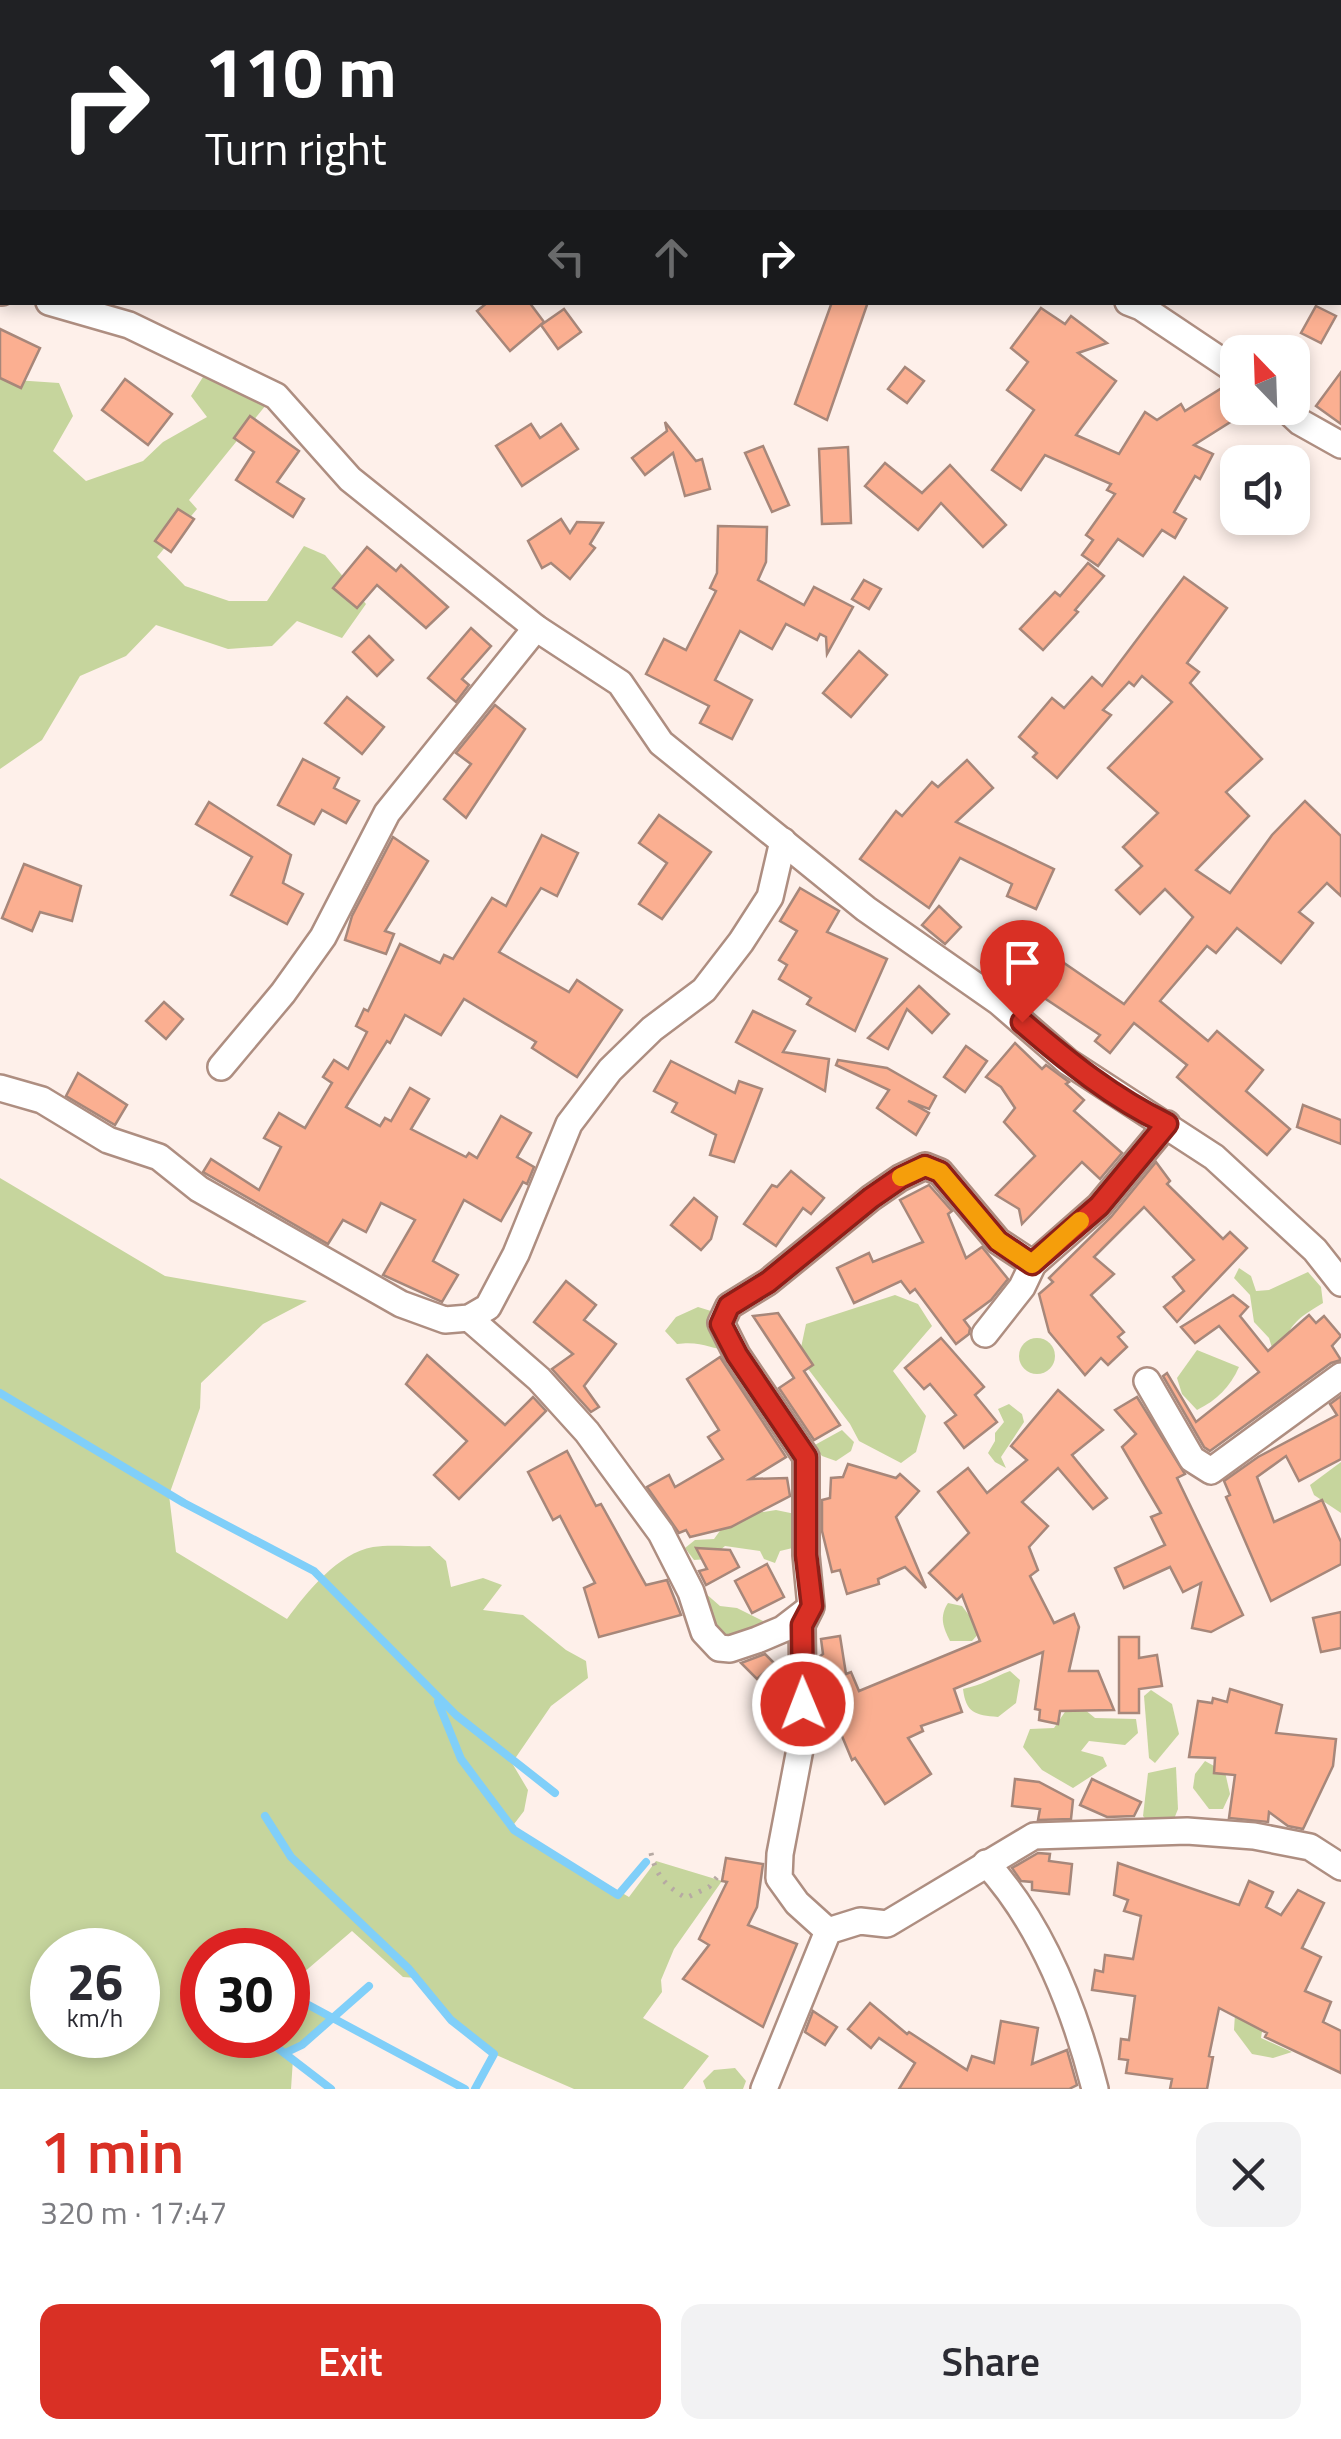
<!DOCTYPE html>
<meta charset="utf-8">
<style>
:root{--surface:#fff;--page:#f2f2f3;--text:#2b2b33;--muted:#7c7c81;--accent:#d93025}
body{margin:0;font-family:"Titillium Web",sans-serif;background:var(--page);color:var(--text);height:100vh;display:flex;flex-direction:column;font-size:38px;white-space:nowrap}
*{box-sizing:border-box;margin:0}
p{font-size:32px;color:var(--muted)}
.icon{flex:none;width:55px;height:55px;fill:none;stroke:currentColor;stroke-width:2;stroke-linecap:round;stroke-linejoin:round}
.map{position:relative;height:2089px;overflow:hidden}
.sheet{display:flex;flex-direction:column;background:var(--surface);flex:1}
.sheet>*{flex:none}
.guide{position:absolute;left:0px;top:0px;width:1342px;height:305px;box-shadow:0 5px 15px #0003;background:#202124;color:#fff;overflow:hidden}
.needle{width:65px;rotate:337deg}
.tools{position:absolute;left:1220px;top:335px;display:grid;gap:20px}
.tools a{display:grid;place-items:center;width:90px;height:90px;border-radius:20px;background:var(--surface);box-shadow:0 5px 15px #0003;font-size:50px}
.speed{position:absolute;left:30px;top:1928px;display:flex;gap:20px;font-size:50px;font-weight:700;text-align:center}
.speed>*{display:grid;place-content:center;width:130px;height:130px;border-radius:50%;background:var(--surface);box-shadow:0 5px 15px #0003;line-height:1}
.speed small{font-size:25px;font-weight:400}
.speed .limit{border:15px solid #d22;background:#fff;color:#111}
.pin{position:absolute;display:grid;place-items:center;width:85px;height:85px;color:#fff;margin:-102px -42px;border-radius:50% 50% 50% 0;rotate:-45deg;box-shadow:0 0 10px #0007}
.pin .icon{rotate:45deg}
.me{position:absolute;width:110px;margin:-55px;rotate:359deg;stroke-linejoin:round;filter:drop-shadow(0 0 8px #0008)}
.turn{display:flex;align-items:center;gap:35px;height:210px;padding:0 40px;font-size:45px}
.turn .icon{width:130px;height:130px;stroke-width:2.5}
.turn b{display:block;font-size:70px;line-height:85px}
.lanes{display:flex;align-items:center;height:95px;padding:0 40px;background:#0003;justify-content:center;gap:50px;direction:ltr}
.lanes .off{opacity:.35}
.round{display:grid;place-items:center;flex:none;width:105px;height:105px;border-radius:20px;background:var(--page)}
.headline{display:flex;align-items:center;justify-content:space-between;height:170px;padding:0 40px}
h1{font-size:60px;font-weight:600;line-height:75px;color:var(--accent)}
.primary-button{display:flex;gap:20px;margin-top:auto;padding:20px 40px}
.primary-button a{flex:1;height:115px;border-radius:20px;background:var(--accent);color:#fff;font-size:40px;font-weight:600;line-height:115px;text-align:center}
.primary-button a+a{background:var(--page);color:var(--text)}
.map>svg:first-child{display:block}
.green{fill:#c6d59d;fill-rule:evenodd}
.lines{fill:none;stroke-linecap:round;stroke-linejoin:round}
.stream{stroke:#80cff9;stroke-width:8}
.building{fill:#fbaf91;stroke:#a7877a;stroke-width:2.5}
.street-casing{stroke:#ae8e81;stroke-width:30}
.path{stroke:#b6a9a3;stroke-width:5;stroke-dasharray:2.5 8;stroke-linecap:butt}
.street{stroke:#fff;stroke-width:25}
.route-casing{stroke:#8d1f18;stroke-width:25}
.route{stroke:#d93025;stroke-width:18}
.slow{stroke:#f59e0b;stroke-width:18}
</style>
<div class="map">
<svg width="1341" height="2089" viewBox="0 0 1341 2089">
<rect width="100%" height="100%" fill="#fef0ea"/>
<!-- green -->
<g class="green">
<polygon points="203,377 225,379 266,405 189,500 197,509 157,557 185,586 229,601 267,601 304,546 325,555 366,604 342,638 297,621 272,646 228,649 156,625 126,656 80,676 42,740 0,769 0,379 59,383 73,416 53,451 86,481 143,461 163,442 207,417 191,396"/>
<path d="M0 1178 165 1276 307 1301 263 1324 201 1383 200 1408 169 1495 176 1552 287 1619C307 1592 338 1553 373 1547 391 1544 412 1547 430 1546L446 1561 451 1587 483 1578 502 1585 483 1610 523 1615 566 1650 586 1661 588 1678 551 1706 512 1763 528 1790 524 1811 511 1828 629 1897 656 1861 722 1881 674 1949 661 1980 662 1992 643 2018 709 2056 683 2089H574L494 2054 451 2020 416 1978 403 1977 352 1931 288 1986V1950H202V2035H288V1994L330 2017 302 2045 286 2053 293 2059 291 2089H0ZM52 1950H138V2035H52Z"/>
<path d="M1239 1268 1251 1276 1256 1291 1269 1290 1308 1272 1321 1287 1323 1303C1303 1315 1285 1325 1285 1350L1273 1351 1269 1338 1254 1322 1250 1295 1234 1278Z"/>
<polygon points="895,1295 918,1304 932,1326 893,1371 926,1416 916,1452 901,1463 859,1441 850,1424 799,1357 806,1324"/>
<path d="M698 1307 711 1311 743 1338 740 1349C712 1353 707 1340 677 1344L665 1331 676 1317Z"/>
<circle cx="1037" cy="1356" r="18"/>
<path d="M1197 1350 1239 1367C1230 1387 1217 1400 1197 1410L1182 1394 1177 1378Z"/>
<polygon points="1009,1404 1022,1414 1024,1422 1001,1457 1006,1468 995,1462 988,1453 995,1441 995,1433 1004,1422 998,1409"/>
<polygon points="842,1430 854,1442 851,1451 836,1461 822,1456 813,1446"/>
<polygon points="1341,1462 1341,1513 1314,1495 1310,1485"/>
<polygon points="776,1510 800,1515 801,1546 780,1551 775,1563 764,1559 760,1551 725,1546 709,1559 694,1560 685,1548 695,1540 714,1539 730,1517"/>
<polygon points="689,1579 720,1606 737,1608 769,1624 744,1651 676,1593 675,1585"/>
<path d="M948 1603 962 1606 981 1631 972 1641H950C943 1627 939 1617 948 1603Z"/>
<path d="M1010 1671 1020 1680 1016 1703 998 1717C975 1715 966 1713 963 1689 982 1685 992 1678 1010 1671Z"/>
<polygon points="1151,1690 1172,1704 1179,1734 1155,1763 1149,1758 1144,1696"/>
<polygon points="1073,1700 1095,1718 1136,1719 1138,1733 1125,1745 1089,1741 1081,1751 1103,1757 1107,1766 1073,1788 1042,1770 1023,1747 1030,1729 1054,1728"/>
<polygon points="1205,1761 1225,1772 1230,1794 1223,1809 1209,1809 1193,1788 1195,1774"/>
<polygon points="1176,1767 1178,1809 1172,1824 1153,1827 1143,1816 1148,1773"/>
<polygon points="1235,2014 1264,2019 1261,2038 1292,2052 1273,2058 1252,2054 1234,2030"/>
<polygon points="735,2068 746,2081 743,2089 706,2089 703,2081 714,2070"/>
</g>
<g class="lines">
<!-- stream -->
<g class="stream">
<polyline points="0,1393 184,1503 314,1571 456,1715 555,1793"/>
<polyline points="438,1702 461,1759 514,1830 618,1895 646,1862"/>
<polyline points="265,1816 291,1857 409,1969 451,2020 494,2054 475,2089"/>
<polyline points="288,1994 465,2089"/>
<polyline points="278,2035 275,2046 331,2089"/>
<polyline points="285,2053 302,2045 369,1986"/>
</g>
</g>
<!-- building -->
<g class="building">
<polygon points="488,302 529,302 544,322 510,351 477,311"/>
<polygon points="832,302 868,302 827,420 795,404"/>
<polygon points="1316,306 1336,316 1321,343 1301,333"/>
<polygon points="1041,308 1065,324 1071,316 1107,343 1078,353 1116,381 1076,435 1119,454 1145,412 1157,420 1181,404 1185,411 1225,386 1243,414 1194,445 1213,454 1200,479 1195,476 1174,512 1186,519 1175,538 1162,530 1143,556 1118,539 1098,566 1082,555 1093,540 1086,535 1115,494 1107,490 1111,484 1045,455 1021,490 992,470 1034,410 1007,390 1028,362 1011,348"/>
<polygon points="564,309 581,332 558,349 541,325"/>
<polygon points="0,329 40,348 21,388 0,378"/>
<polygon points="905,367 924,381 907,403 888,389"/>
<polygon points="1341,372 1341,424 1316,406"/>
<polygon points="125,379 172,414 148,445 102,410"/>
<polygon points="250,416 299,451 277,482 304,499 293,517 236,480 254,452 234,438"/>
<polygon points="665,422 696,461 702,459 710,489 685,496 673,453 645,475 632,458 667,431"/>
<polygon points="531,424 540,438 561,424 578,449 522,486 496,446"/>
<polygon points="763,446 789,505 772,512 745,453"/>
<polygon points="848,447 851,523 822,524 819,449"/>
<polygon points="885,463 922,493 950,465 1006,525 983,547 941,503 918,530 865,486"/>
<polygon points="178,509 194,519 171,552 155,541"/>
<polygon points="561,519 570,533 577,522 603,523 590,544 595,548 570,579 551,563 542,568 528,541"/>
<polygon points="718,526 767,527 766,562 758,580 804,605 814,587 853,607 827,654 826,637 820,634 817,640 786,624 772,649 740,631 715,680 752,700 732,739 700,723 709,706 646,674 664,639 686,650 716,591 710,588 717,573"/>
<polygon points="367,547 396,571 401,565 448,607 426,628 377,585 357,608 333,588"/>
<polygon points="1088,563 1104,576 1075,610 1078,612 1043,650 1020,629 1055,592 1060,596"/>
<polygon points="1184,577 1227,608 1187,663 1199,672 1190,683 1262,759 1226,792 1249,816 1196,870 1230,893 1272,835 1305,801 1341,836 1341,896 1327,883 1299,912 1313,923 1281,963 1237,928 1216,953 1207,946 1160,1001 1208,1041 1217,1031 1263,1070 1246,1091 1290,1129 1267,1155 1177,1077 1187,1065 1134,1023 1110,1053 1095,1041 1100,1035 1014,978 1027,959 1053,979 1064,963 1124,1004 1193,917 1165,889 1140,914 1116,890 1142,866 1123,847 1158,813 1108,768 1172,702 1142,676 1134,686 1129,682 1103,710 1111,715 1057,778 1033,757 1037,753 1019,737 1052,698 1064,708 1092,677 1102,686"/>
<polygon points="864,580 881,589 869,609 852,599"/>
<polygon points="471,628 491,646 462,679 469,685 456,702 428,678"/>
<polygon points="369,636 393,660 377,676 353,652"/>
<polygon points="859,651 887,675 851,717 823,693"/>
<polygon points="347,697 384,727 362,754 325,723"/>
<polygon points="495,705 525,729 466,818 444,799 471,764 456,753"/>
<polygon points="303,759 339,778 334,788 359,801 346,823 322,810 314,824 278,805"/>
<polygon points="967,760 993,788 956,822 1054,869 1036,909 1007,896 1012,884 960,858 929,908 860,859 896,811 902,816 932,782 938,787"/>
<polygon points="209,802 291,855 283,883 303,894 287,924 231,895 252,857 196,824"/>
<polygon points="659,815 711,852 662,919 639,904 667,863 639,843"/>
<polygon points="542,835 578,853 557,896 541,888 499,952 569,992 577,980 622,1010 577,1077 532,1048 536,1042 464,999 441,1035 405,1015 390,1043 387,1041 346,1107 380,1126 385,1118 391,1121 410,1088 429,1099 411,1129 466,1157 469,1153 477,1158 501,1116 531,1133 517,1157 534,1167 527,1184 523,1182 501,1221 464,1200 433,1261 458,1275 442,1302 383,1275 415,1220 381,1203 366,1232 343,1220 328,1244 203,1172 211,1159 259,1190 281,1147 264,1138 279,1113 305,1128 332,1083 323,1077 334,1060 348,1069 367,1032 356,1026 364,1009 368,1011 400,944 440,963 444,955 453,959 492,898 506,906"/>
<polygon points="393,837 428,861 385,931 394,934 386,954 345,940 352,916"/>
<polygon points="24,864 81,886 72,921 40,912 32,931 2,918"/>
<polygon points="800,888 839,911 827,932 887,959 855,1031 807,1004 811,998 779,979 787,965 779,960 797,931 780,921"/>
<polygon points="939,906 961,927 945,944 922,925"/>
<polygon points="919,986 949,1014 932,1033 907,1009 888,1049 868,1038"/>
<polygon points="164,1002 183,1019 166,1039 146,1021"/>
<polygon points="753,1011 795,1031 783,1052 829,1059 825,1091 736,1042"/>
<polygon points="1015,1043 1042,1069 1046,1065 1069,1082 1066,1084 1084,1100 1074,1111 1122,1153 1100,1179 1082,1162 1022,1224 1019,1209 996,1195 1035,1156 1004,1122 1015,1108 1001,1087 986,1077"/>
<polygon points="966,1046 987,1061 965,1092 944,1077"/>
<polygon points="838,1060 887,1068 936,1096 929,1109 908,1101 929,1113 916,1135 877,1108 889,1090 836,1065"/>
<polygon points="671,1061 735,1093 739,1081 762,1089 734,1162 710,1155 716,1135 672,1112 677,1103 654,1091"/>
<polygon points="78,1073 127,1105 115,1125 66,1096"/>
<polygon points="1303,1105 1341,1120 1341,1144 1297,1127"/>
<polygon points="1156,1162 1170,1181 1167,1184 1223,1239 1230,1232 1247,1248 1177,1322 1164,1307 1184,1291 1173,1277 1194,1260 1144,1207 1094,1257 1114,1274 1091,1295 1124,1332 1118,1337 1127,1347 1108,1365 1101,1358 1085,1375 1049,1332 1039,1294 1053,1282 1049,1278 1111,1217"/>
<polygon points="791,1171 824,1198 811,1214 803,1208 776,1246 744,1224 772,1185 777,1187"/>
<polygon points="929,1185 952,1211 948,1214 966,1258 982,1247 1008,1279 991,1300 964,1320 970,1328 969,1334 956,1344 915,1289 910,1293 901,1281 854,1303 837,1268 869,1253 873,1262 923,1242 900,1200"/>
<polygon points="694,1198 717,1217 711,1239 701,1250 671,1225"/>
<polygon points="566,1281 596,1305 584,1320 616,1344 584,1386 599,1407 591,1412 552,1369 573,1354 534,1322"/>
<polygon points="1233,1295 1248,1307 1240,1316 1268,1351 1309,1315 1316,1323 1324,1316 1341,1336 1332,1346 1341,1360 1331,1363 1210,1451 1204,1447 1163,1376 1167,1373 1196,1422 1259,1372 1219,1326 1195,1343 1181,1327"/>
<polygon points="778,1313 813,1365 804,1371 840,1425 814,1440 779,1388 794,1378 753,1316"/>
<polygon points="941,1338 984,1387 975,1395 997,1422 964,1448 945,1423 956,1415 930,1384 924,1389 905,1368"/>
<polygon points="427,1355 505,1425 533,1397 546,1411 459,1499 434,1475 467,1441 406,1384"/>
<polygon points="720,1357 786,1457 750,1479 787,1478 790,1496 731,1527 690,1537 686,1530 679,1533 647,1487 669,1475 675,1487 723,1459 708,1437 719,1430 687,1379"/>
<polygon points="1058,1390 1103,1430 1072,1455 1107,1498 1093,1509 1058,1468 1022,1502 1048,1526 1029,1547 1038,1570 1030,1576 1054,1623 1074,1614 1079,1627 1069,1671 1098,1671 1114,1710 1060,1711 1058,1724 1039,1720 1040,1710 1035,1709 1043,1652 954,1689 962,1712 921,1726 923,1731 908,1738 931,1774 885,1804 855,1758 852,1760 829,1705 820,1708 819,1688 824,1687 819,1657 823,1654 821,1639 840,1636 846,1674 851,1672 859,1691 980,1641 962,1595 957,1600 929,1573 969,1533 938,1492 968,1468 987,1493 1027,1460 1011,1446"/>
<polygon points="1341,1396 1341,1459 1299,1481 1286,1456 1257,1477 1274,1522 1322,1500 1341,1542 1341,1564 1271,1601 1226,1497 1230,1495 1224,1481 1258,1457 1337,1415 1330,1404"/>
<polygon points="1137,1397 1185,1474 1177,1478 1243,1615 1211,1632 1192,1628 1201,1583 1183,1592 1170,1567 1124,1588 1115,1568 1165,1545 1151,1517 1161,1513 1122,1447 1136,1434 1115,1410"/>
<polygon points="567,1451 596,1506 601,1504 646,1585 667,1580 681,1615 599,1637 584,1588 595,1583 560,1516 553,1520 528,1472"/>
<polygon points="848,1464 896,1478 900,1474 919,1491 896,1517 926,1588 905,1567 878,1579 879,1584 847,1594 840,1570 832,1572 822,1531 822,1500 830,1498 831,1478 843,1477"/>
<polygon points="696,1548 730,1550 739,1567 706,1585 699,1571 707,1569"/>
<polygon points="767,1564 784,1597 752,1613 735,1581"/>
<polygon points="1341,1612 1341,1648 1321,1652 1313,1618"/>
<polygon points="1119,1637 1139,1637 1139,1658 1157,1655 1162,1686 1139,1689 1139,1713 1119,1713"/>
<polygon points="765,1654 774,1663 757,1679 741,1663"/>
<polygon points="1230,1689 1282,1705 1276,1733 1336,1739 1333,1766 1303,1829 1288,1826 1269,1812 1268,1822 1229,1818 1235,1775 1214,1773 1215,1758 1189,1757 1198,1701 1212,1703 1213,1698 1227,1702"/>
<polygon points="1015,1779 1039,1782 1073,1800 1071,1819 1038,1820 1040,1809 1012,1806"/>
<polygon points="1092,1779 1141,1802 1134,1816 1107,1817 1080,1805"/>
<polygon points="1038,1853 1050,1854 1049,1861 1072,1864 1069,1894 1032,1890 1032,1882 1021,1881 1012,1868"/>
<polygon points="726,1858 763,1864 757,1907 748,1925 797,1944 763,2027 683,1979 709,1945 699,1939 727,1882 722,1881"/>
<polygon points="1118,1863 1239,1905 1249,1881 1273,1892 1266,1907 1281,1915 1298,1890 1324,1903 1302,1948 1321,1957 1305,1991 1331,2002 1323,2022 1341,2031 1341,2073 1265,2037 1267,2033 1219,2008 1209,2056 1213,2057 1207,2089 1170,2089 1172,2079 1126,2073 1128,2060 1119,2059 1121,2039 1129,2040 1135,1996 1092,1990 1095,1970 1103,1972 1105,1955 1133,1959 1141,1916 1124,1911 1128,1900 1114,1895"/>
<polygon points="870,2003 907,2034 909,2032 967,2070 972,2056 994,2063 1001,2021 1038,2028 1032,2064 1067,2050 1077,2085 1069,2089 899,2089 915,2063 879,2038 871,2048 848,2029"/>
<polygon points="813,2011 837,2027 825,2045 805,2032"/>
</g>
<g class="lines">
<!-- street casing -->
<g class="street-casing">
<g id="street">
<polyline points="180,0 183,2"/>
<polyline points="535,0 538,2"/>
<polyline points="1000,2 1002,0"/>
<polyline points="0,291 2,292"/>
<polyline points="49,302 129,325 276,396 350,479 536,628 620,683 661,743 866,909 999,1002 1068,1062 1214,1157 1315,1250 1341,1283"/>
<polyline points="1128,302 1141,307 1238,372"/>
<polyline points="1285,408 1300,422 1341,445"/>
<polyline points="221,1067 283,993 323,937 387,813 536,628"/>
<polyline points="0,1088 42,1100 108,1140 159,1157 199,1189 401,1304 445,1320 469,1318 488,1307 516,1254 569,1124 610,1070 652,1029 704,990 741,942 770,897 783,841"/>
<polyline points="469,1318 539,1379 587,1432 661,1533 691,1592 704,1632 719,1648 730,1649 757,1640 783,1629 809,1609"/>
<polyline points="985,1334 1022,1287 1033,1264"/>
<polyline points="1147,1381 1192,1459 1211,1471 1341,1376"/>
<path d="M986 1863C1042 1924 1075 2010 1095 2089"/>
<polyline points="828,1931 797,1903 779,1878 780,1854 800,1749 803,1705 802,1625 811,1607 806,1555 806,1457 737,1355 721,1323 729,1306 768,1282 871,1198 900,1178 925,1166 940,1172 998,1241 1033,1264 1099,1206 1167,1124"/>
<polyline points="764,2089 828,1931 860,1921 887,1924 1034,1836 1187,1831 1254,1836 1310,1847 1341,1867"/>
</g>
</g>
<!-- path -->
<path class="path" d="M651 1853C656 1876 666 1886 686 1898L709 1887 722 1871"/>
<!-- street -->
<use href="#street" class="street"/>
</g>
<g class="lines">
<!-- route casing -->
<g class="route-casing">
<path id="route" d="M803 1704 802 1625 812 1606 806 1555V1457L737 1355 721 1324 729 1306 768 1282 871 1198 900 1178 925 1166 940 1172 998 1241 1032 1264 1099 1206 1167 1124C1113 1098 1067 1061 1022 1022"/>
</g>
<!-- route -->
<use href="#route" class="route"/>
<!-- slow -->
<polyline class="slow" points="901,1177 925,1166 940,1172 998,1241 1032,1264 1080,1221"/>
</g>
</svg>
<div class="tools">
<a><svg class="needle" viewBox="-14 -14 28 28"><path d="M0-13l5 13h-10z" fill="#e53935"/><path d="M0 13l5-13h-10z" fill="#7c7c81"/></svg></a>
<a><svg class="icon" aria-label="sound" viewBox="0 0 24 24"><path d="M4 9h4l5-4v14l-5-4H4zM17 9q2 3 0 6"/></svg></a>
</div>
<div class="speed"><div>26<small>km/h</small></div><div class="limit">30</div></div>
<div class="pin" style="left:1022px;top:1022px;background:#d93025"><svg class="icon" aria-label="arrive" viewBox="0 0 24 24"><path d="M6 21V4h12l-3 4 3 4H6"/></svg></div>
<svg class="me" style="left:803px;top:1704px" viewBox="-20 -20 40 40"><circle r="17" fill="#d93025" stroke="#fff" stroke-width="3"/><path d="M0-11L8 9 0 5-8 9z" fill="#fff"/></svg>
<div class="guide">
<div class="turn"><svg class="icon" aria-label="right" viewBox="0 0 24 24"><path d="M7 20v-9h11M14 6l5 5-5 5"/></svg><div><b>110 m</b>Turn right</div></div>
<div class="lanes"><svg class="icon off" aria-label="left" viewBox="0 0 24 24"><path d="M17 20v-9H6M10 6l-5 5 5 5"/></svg><svg class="icon off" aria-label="ahead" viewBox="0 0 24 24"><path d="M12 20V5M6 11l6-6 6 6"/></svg><svg class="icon" aria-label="right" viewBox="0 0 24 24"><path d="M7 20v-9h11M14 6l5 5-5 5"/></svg></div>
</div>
</div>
<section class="sheet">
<div class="headline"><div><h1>1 min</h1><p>320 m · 17:47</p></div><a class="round"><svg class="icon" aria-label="close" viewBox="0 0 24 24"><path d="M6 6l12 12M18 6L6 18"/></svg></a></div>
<div class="primary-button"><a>Exit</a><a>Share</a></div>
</section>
